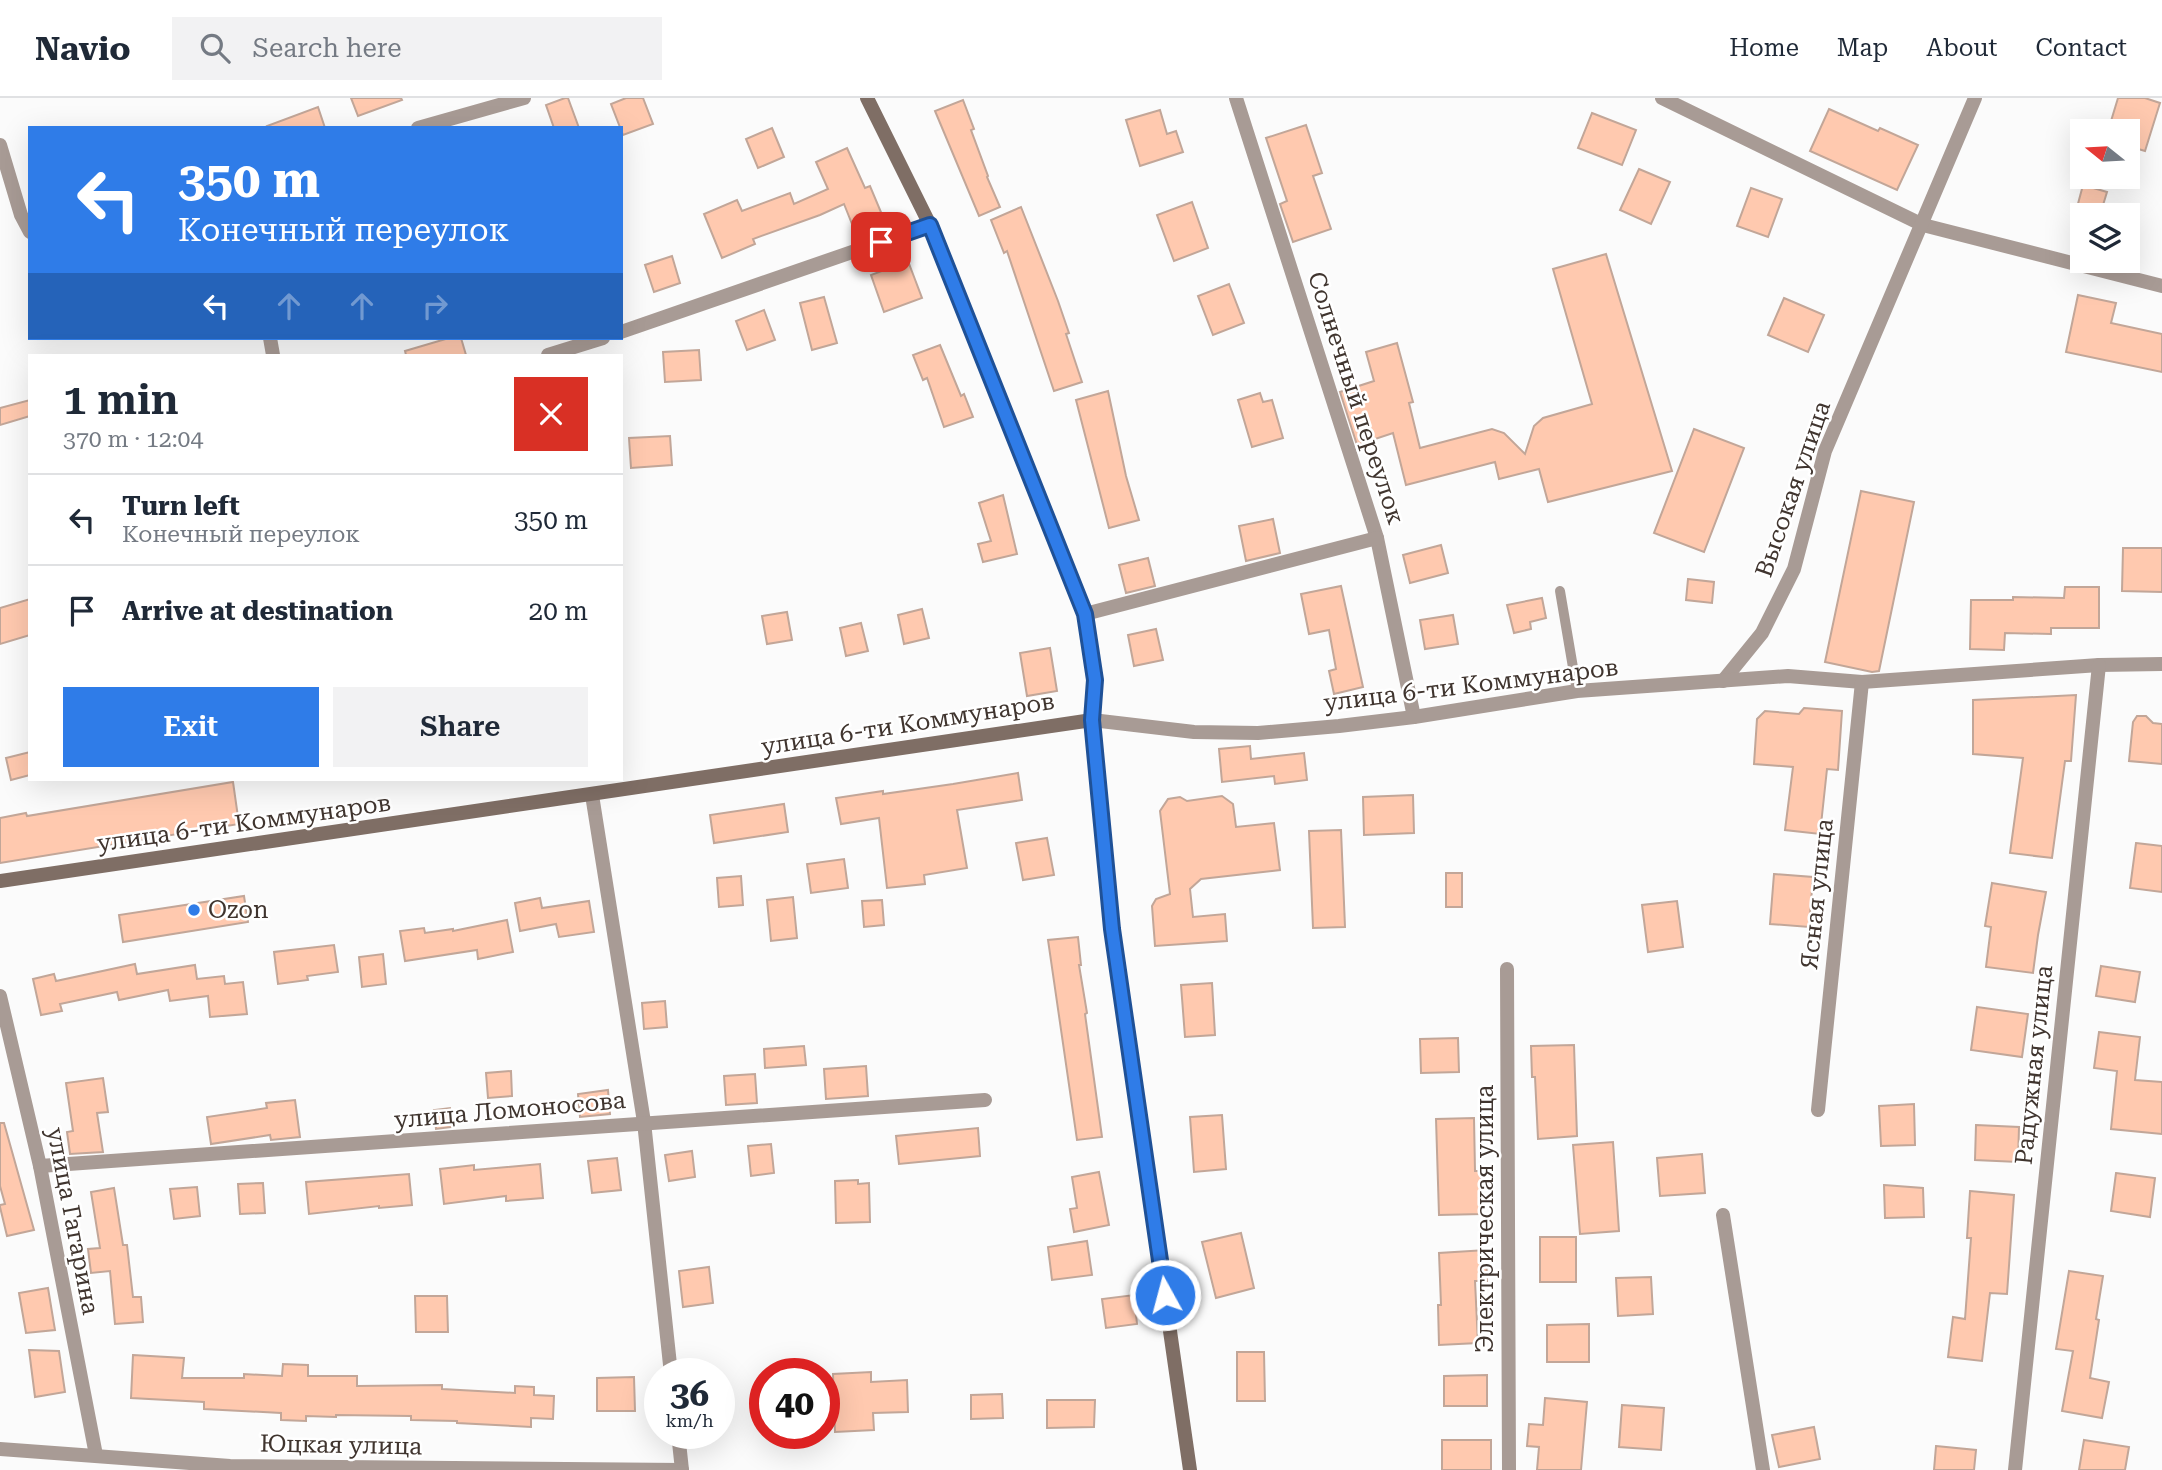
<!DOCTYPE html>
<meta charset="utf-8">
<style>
:root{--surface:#fff;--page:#f2f2f3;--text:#1f2937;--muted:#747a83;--line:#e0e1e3;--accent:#2f7ce8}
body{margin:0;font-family:"Roboto Serif",serif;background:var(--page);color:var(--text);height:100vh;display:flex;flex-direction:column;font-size:26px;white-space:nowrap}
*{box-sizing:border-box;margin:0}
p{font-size:23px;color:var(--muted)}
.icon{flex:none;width:38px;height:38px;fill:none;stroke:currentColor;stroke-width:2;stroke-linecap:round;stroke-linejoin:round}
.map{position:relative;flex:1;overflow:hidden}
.panel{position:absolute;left:28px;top:256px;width:595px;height:427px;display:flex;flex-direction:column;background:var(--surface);border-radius:0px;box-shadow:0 7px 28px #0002}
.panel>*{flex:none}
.guide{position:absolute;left:28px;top:28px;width:595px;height:214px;border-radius:0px;box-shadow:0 7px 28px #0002;background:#2f7ce8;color:#fff;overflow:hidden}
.needle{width:46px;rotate:288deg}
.buttons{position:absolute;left:2070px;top:21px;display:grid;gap:14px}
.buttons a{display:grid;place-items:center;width:70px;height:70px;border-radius:0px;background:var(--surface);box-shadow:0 7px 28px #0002;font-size:35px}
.speed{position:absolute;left:644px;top:1260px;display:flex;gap:14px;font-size:35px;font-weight:700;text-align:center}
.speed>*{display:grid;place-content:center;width:91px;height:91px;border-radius:50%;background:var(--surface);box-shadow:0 7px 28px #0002;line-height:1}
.speed small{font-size:18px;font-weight:400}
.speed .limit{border:10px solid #d22;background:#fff;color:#111}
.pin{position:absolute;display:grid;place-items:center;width:60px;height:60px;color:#fff;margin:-30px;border-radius:14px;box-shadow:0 4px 10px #0006}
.me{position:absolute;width:77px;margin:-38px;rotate:353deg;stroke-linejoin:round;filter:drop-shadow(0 0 5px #0008)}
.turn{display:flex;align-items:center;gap:24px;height:147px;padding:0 35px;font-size:32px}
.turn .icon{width:91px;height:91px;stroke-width:2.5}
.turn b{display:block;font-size:49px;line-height:60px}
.lanes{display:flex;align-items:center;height:66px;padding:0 35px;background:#0003;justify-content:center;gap:35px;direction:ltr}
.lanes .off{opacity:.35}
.round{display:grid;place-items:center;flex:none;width:74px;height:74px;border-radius:0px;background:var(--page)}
.summary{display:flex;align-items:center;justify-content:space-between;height:119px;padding:0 35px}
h1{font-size:42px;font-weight:600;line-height:52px}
.cta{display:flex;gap:14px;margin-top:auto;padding:14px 35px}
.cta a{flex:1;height:80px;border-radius:0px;background:var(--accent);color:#fff;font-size:28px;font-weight:600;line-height:80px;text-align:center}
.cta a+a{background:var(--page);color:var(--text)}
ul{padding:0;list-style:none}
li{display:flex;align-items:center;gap:21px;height:91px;padding:0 35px;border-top:2px solid var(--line)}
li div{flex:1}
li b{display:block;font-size:26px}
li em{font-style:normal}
header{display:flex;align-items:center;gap:42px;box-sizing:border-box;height:98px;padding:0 35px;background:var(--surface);border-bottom:2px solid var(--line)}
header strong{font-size:33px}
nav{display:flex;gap:38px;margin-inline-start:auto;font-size:24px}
.search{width:490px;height:63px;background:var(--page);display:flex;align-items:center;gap:18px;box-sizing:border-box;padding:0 24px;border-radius:0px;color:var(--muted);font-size:26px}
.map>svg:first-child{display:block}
.building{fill:#ffc9af;stroke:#c2a698;stroke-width:2}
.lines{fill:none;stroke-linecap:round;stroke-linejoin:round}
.lane{stroke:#a89b95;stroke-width:10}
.street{stroke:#a89b95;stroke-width:14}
.secondary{stroke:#7f6e65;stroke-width:14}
.route-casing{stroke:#1f5197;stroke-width:18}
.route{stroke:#2f7ce8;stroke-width:12}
.poi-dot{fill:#2f7ce8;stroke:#fff;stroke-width:2.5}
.labels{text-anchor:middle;stroke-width:5;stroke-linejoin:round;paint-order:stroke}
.street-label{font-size:24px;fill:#40352f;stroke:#fff}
.poi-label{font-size:24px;fill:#40352f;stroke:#fff;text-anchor:start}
</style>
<header>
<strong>Navio</strong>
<div class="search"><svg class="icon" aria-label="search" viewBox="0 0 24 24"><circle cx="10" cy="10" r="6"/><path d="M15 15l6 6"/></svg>Search here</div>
<nav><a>Home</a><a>Map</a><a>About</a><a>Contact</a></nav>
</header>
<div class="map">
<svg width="2162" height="1372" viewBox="0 0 2162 1372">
<rect width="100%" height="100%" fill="#fbfbfb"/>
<!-- building -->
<g class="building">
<polygon points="351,0 401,0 402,2 358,18"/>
<polygon points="565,0 568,0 579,30 554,30 546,7"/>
<polygon points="626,0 643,0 653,26 623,37 611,6"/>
<polygon points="2118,0 2145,0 2160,5 2145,53 2128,48 2128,33 2108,33"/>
<polygon points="963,2 974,31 971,32 988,78 987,79 1000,109 979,118 935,13"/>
<polygon points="318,9 325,30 268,30 267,28"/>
<polygon points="1829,11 1878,33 1880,30 1918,47 1897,92 1810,53"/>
<polygon points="1160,12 1167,36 1176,33 1183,54 1140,68 1126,22"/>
<polygon points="1592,15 1636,32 1622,67 1578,50"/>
<polygon points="1306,27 1322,75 1313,78 1331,131 1293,144 1280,106 1287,103 1266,40"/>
<polygon points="772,30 784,59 758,70 746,41"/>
<polygon points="847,50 865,90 870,88 883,119 854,131 844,106 820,117 753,141 755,146 722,160 704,116 737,102 742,113 790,95 794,106 828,91 816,64"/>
<polygon points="1639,71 1670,84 1651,126 1620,112"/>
<polygon points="2083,87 2107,94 2100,117 2075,117"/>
<polygon points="1751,90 1782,101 1768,139 1737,128"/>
<polygon points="1192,104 1208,150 1174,163 1157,117"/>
<polygon points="1021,109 1058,203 1069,235 1066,236 1082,284 1054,293 1007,153 1004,155 991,122"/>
<polygon points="1606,156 1672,373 1548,404 1539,371 1499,381 1495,364 1406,387 1393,335 1357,347 1340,294 1374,283 1366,254 1397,245 1413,304 1409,305 1420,350 1492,331 1504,335 1525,356 1534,328 1543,320 1592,306 1553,171"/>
<polygon points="672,158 680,185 654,194 645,167"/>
<polygon points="908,163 922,200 884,214 871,177"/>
<polygon points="1229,186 1244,225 1213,237 1198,198"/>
<polygon points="2078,197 2116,205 2111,225 2162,236 2162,274 2066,254"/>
<polygon points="824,199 837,245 812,252 800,205"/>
<polygon points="1784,200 1824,217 1808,254 1768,237"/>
<polygon points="764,212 775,242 747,252 736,223"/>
<polygon points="449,240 461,240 466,257 406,257 405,253"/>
<polygon points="940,247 961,298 964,296 973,319 944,329 927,280 923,282 913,257"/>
<polygon points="699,252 701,282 665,284 663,254"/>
<polygon points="1108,293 1126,378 1139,422 1109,430 1076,302"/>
<polygon points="1260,295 1263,304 1272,302 1283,340 1252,349 1238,302"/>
<polygon points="30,302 30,318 0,327 0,310"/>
<polygon points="1694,331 1744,350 1704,454 1654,435"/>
<polygon points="670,338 672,367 631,370 629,340"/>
<polygon points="1861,393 1914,404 1879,573 1872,574 1825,564"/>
<polygon points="1003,397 1017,456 983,464 978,446 991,443 979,405"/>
<polygon points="1273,421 1280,455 1246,463 1239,428"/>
<polygon points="1441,447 1448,475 1410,485 1403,457"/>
<polygon points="2123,450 2162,450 2162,494 2122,493"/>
<polygon points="1148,460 1155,488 1126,495 1119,467"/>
<polygon points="1688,481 1714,484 1712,505 1686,502"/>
<polygon points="1341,488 1363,589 1334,596 1329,573 1336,571 1329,532 1309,536 1301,496"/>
<polygon points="2065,489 2099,489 2099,530 2051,530 2051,536 2005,535 2004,552 1970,551 1971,502 2013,502 2013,499 2064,500"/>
<polygon points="1542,500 1546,520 1530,524 1531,531 1514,535 1507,507"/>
<polygon points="30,501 30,537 0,546 0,510"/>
<polygon points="922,511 929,540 904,546 898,517"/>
<polygon points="787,514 792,542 767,546 762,518"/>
<polygon points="1453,517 1458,546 1425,551 1420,522"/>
<polygon points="861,525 868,553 846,558 840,530"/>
<polygon points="1156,531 1163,562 1134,568 1128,537"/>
<polygon points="1050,550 1057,593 1027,598 1020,555"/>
<polygon points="2076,597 2071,663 2065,663 2052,760 2010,755 2023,660 1973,656 1973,602"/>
<polygon points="1804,610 1842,613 1838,672 1827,671 1820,736 1785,732 1793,669 1754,666 1757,621 1765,613 1799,616"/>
<polygon points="2137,618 2146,618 2153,625 2162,626 2162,666 2129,663 2133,624"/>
<polygon points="1250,648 1251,661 1304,655 1307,682 1275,686 1274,678 1222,684 1219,651"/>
<polygon points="30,654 30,677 11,682 6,660"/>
<polygon points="1018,675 1022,702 957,712 967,770 924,777 925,786 887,790 879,720 841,726 836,700 883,693 883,696 953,686"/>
<polygon points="233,684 239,726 0,765 0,720 26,715 27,718"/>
<polygon points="1413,697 1414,735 1364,737 1363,699"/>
<polygon points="1222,698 1233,706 1236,729 1274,725 1280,772 1201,781 1190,791 1193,819 1225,816 1227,843 1155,848 1152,808 1156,801 1170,796 1160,713 1168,701 1180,699 1187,703"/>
<polygon points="784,706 788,734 714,745 710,717"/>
<polygon points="1341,732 1345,829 1313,830 1309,733"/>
<polygon points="1047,740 1054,777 1023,782 1016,745"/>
<polygon points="2136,745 2162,748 2162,794 2130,790"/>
<polygon points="844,761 848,790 811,795 807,766"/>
<rect x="1446" y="775" width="16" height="34"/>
<polygon points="1774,776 1813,779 1809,829 1770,826"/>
<polygon points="741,778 743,807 719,809 717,780"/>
<polygon points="1992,785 2046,794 2038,837 2033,875 1986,869 1991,829 1985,828"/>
<polygon points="244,798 248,824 123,844 119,817"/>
<polygon points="793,799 797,840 771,843 767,802"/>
<polygon points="540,800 542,810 589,803 594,834 559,839 556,826 520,833 515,805"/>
<polygon points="882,802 884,827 864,829 862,803"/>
<polygon points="1677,803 1683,849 1648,854 1642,807"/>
<polygon points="507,822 513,854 478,861 477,852 405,863 400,833 424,830 425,835 453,831 453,833"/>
<polygon points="1078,839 1081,867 1079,867 1087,915 1085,916 1102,1039 1077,1042 1048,842"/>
<polygon points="334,847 338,874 307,878 308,882 278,886 274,854"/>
<polygon points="383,856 386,886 362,889 359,859"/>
<polygon points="135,866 137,876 195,867 197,881 224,878 225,886 243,884 247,916 210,919 208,898 170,903 168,892 119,902 117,894 60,906 62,913 41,917 33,881 54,876 56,883"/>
<polygon points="2101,868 2140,874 2135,904 2096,898"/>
<polygon points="1212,885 1215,937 1185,939 1181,887"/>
<polygon points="665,903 667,929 644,931 642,905"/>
<polygon points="1977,909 2028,916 2022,959 1971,952"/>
<polygon points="2099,934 2140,939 2135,982 2162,984 2162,1036 2111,1031 2117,973 2094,970"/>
<polygon points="1458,940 1459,974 1421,975 1420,941"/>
<polygon points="1574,947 1577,1038 1538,1041 1535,979 1532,979 1531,948"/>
<polygon points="804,948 806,967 765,970 764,951"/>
<polygon points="866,968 868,998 826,1001 824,971"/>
<polygon points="511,973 512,998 488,1000 486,975"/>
<polygon points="755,976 757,1005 726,1007 724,978"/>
<polygon points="103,980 108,1014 97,1015 103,1054 70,1056 67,1034 73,1033 66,985"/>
<polygon points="608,992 610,1016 580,1019 578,996"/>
<polygon points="295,1002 300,1039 271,1042 270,1037 211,1046 207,1019 267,1010 266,1005"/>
<polygon points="1914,1006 1915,1047 1881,1048 1879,1008"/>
<polygon points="450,1010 452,1029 436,1031 434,1012"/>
<polygon points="1222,1017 1226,1071 1194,1074 1190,1019"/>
<polygon points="1474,1020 1475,1073 1481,1073 1482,1116 1439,1117 1436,1021"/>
<polygon points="0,1025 4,1025 34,1132 7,1138 0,1109 0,1107 5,1106 0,1088"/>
<polygon points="1976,1027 2019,1029 2018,1064 1975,1062"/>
<polygon points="978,1030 980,1058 899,1066 896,1038"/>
<polygon points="1613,1044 1619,1133 1580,1136 1573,1047"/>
<polygon points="771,1046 774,1075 751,1078 748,1048"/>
<polygon points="692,1053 695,1079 669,1083 665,1057"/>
<polygon points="1702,1056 1705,1095 1660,1098 1657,1060"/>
<polygon points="617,1060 621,1092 592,1095 588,1063"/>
<polygon points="540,1066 543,1100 506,1103 506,1098 444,1106 440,1071 474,1067 474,1072"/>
<polygon points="1099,1074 1109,1127 1074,1134 1070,1111 1077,1110 1072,1079"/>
<polygon points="2116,1075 2155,1080 2150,1119 2111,1113"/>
<polygon points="409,1076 412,1107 379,1110 379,1108 309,1116 306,1084"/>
<polygon points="858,1082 858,1086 869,1085 870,1124 836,1125 835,1083"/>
<polygon points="263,1085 265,1115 240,1116 238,1086"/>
<polygon points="1884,1087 1923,1090 1924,1119 1885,1120"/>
<polygon points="197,1089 200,1118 174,1121 170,1091"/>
<polygon points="114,1090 123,1147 127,1147 133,1199 141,1199 143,1224 115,1226 110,1173 91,1175 88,1151 100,1150 91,1094"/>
<polygon points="1970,1093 2014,1097 2007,1196 1990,1195 1982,1263 1948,1259 1953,1219 1965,1221 1971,1140 1967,1140"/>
<polygon points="1241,1135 1254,1190 1216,1200 1202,1144"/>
<rect x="1540" y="1139" width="36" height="45"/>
<polygon points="1087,1143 1092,1177 1052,1182 1048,1149"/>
<polygon points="1486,1152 1487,1183 1475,1183 1478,1245 1439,1247 1438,1207 1441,1207 1439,1155"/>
<polygon points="709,1169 713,1205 683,1209 679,1173"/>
<polygon points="2069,1173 2103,1178 2096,1221 2099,1222 2090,1280 2109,1284 2102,1320 2062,1313 2073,1253 2056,1251"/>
<polygon points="1651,1179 1653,1216 1618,1218 1616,1180"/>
<polygon points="48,1190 55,1232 26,1235 19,1195"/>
<polygon points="1134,1197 1137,1226 1106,1230 1102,1201"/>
<polygon points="415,1198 447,1198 448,1234 416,1234"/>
<polygon points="1589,1226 1589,1264 1547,1264 1547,1227"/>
<polygon points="29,1252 59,1253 65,1294 35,1299"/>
<polygon points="1237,1254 1264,1254 1265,1303 1237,1303"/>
<polygon points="133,1257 184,1260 182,1280 244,1280 244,1276 282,1278 283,1266 308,1267 308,1278 357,1278 357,1288 442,1287 442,1291 515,1295 515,1288 534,1289 534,1297 554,1298 553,1321 531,1320 531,1329 457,1325 457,1323 411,1322 411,1318 336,1317 336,1319 306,1318 306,1323 281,1322 281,1315 204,1311 204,1304 131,1300"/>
<polygon points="871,1274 871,1284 907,1282 908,1314 873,1315 874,1332 835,1334 833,1276"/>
<polygon points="1487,1277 1487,1308 1444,1308 1444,1278"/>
<polygon points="634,1279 635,1313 597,1313 597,1280"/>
<polygon points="1002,1296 1003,1320 971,1321 971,1297"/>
<polygon points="1545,1300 1587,1304 1581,1372 1537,1372 1539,1349 1527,1348 1529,1326 1543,1327"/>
<polygon points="1047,1302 1095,1302 1094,1329 1047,1330"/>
<polygon points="1622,1307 1664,1310 1661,1352 1619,1349"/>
<polygon points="1814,1329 1820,1361 1779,1369 1772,1337"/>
<rect x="1442" y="1342" width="49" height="30"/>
<polygon points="2084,1342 2129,1349 2125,1372 2079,1372"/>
<polygon points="1936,1348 1976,1352 1974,1372 1934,1372"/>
</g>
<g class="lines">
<!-- lane -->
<polyline class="lane" points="1560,493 1577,593"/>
<!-- street -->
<g class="street">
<polyline points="1236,0 1377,440 1414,619"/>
<polyline points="1662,0 1923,127 2162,188"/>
<polyline points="418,30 524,0"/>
<polyline points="0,47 21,117 30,134"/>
<polyline points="621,234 930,127"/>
<polyline points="270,240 273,257"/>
<polyline points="548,257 603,240"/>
<polyline points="1085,516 1377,440"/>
<polyline points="1723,583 1762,535 1794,471 1825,353 1975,0"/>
<polyline points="1092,622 1194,634 1258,635 1339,628 1414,619 1577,593 1788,578 1862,584 2099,567 2162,566"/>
<polyline points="592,697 644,1024 671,1276"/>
<polyline points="1507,871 1509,1372"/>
<polyline points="0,898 40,1068 96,1357"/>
<polyline points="1818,1012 1862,584"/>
<path d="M40 1068C355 1047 670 1022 985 1002"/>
<polyline points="1723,1117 1763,1372"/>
<polyline points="678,1335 682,1372"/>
<polyline points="0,1351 230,1368 682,1372"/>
<polyline points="2015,1372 2099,567"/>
</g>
<!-- secondary -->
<g class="secondary">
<polyline points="867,0 930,127 1085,516 1095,582 1092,622 1112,830 1190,1372"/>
<polyline points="0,783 1092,622"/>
</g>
</g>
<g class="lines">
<!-- route casing -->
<g class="route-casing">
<polyline id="route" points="881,144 930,127 1085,516 1095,582 1092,622 1112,831 1165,1197"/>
</g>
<!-- route -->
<use href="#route" class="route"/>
</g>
<!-- markers -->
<circle class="poi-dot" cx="194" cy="812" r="7"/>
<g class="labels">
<!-- street labels -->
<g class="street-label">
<text transform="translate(1356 300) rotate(72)" y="8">Солнечный переулок</text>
<text transform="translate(1793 391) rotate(-71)" y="8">Высокая улица</text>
<text transform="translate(1471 587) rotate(-7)" y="8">улица 6-ти Коммунаров</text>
<text transform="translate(908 626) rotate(-9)" y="8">улица 6-ти Коммунаров</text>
<text transform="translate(244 725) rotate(-8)" y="8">улица 6-ти Коммунаров</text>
<text transform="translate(1817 796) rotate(-84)" y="8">Ясная улица</text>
<text transform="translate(2034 967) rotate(-84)" y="8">Радужная улица</text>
<text transform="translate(510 1012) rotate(-5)" y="8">улица Ломоносова</text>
<text transform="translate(1485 1121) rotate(-90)" y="8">Электрическая улица</text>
<text transform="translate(73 1123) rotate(79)" y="8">улица Гагарина</text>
<text transform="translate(341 1347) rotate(1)" y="8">Юцкая улица</text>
</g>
<!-- poi labels -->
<g class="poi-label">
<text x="208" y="820">Ozon</text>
</g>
</g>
</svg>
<div class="buttons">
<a><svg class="needle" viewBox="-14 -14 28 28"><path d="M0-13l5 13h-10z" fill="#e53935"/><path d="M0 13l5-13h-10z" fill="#747a83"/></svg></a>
<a><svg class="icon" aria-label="layers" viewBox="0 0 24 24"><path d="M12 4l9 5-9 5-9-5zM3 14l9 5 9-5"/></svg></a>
</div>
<div class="speed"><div>36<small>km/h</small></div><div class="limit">40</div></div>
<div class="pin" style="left:881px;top:144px;background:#d93025"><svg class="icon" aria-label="arrive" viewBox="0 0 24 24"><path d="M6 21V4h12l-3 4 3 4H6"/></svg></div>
<svg class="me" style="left:1165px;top:1197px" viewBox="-20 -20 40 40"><circle r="17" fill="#2f7ce8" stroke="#fff" stroke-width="3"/><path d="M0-11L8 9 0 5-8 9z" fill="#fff"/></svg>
<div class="guide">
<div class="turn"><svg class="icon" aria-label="left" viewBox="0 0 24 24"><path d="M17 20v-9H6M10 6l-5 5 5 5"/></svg><div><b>350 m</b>Конечный переулок</div></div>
<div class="lanes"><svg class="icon" aria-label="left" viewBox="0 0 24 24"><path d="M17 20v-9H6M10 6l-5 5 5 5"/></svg><svg class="icon off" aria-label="ahead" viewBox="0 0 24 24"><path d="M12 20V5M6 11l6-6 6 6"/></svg><svg class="icon off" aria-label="ahead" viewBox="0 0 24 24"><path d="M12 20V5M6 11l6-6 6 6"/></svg><svg class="icon off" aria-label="right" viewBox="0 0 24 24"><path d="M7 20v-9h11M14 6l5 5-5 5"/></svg></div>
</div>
<section class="panel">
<div class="summary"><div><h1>1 min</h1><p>370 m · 12:04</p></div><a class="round" style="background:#d93025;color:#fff"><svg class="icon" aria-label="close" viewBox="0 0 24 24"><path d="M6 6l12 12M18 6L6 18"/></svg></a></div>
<ul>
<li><svg class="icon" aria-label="left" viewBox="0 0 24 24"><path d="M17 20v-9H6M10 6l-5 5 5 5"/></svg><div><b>Turn left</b><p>Конечный переулок</p></div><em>350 m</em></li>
<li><svg class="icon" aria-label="arrive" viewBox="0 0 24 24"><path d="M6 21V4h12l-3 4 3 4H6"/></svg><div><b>Arrive at destination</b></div><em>20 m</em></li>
</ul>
<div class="cta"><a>Exit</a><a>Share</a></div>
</section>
</div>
